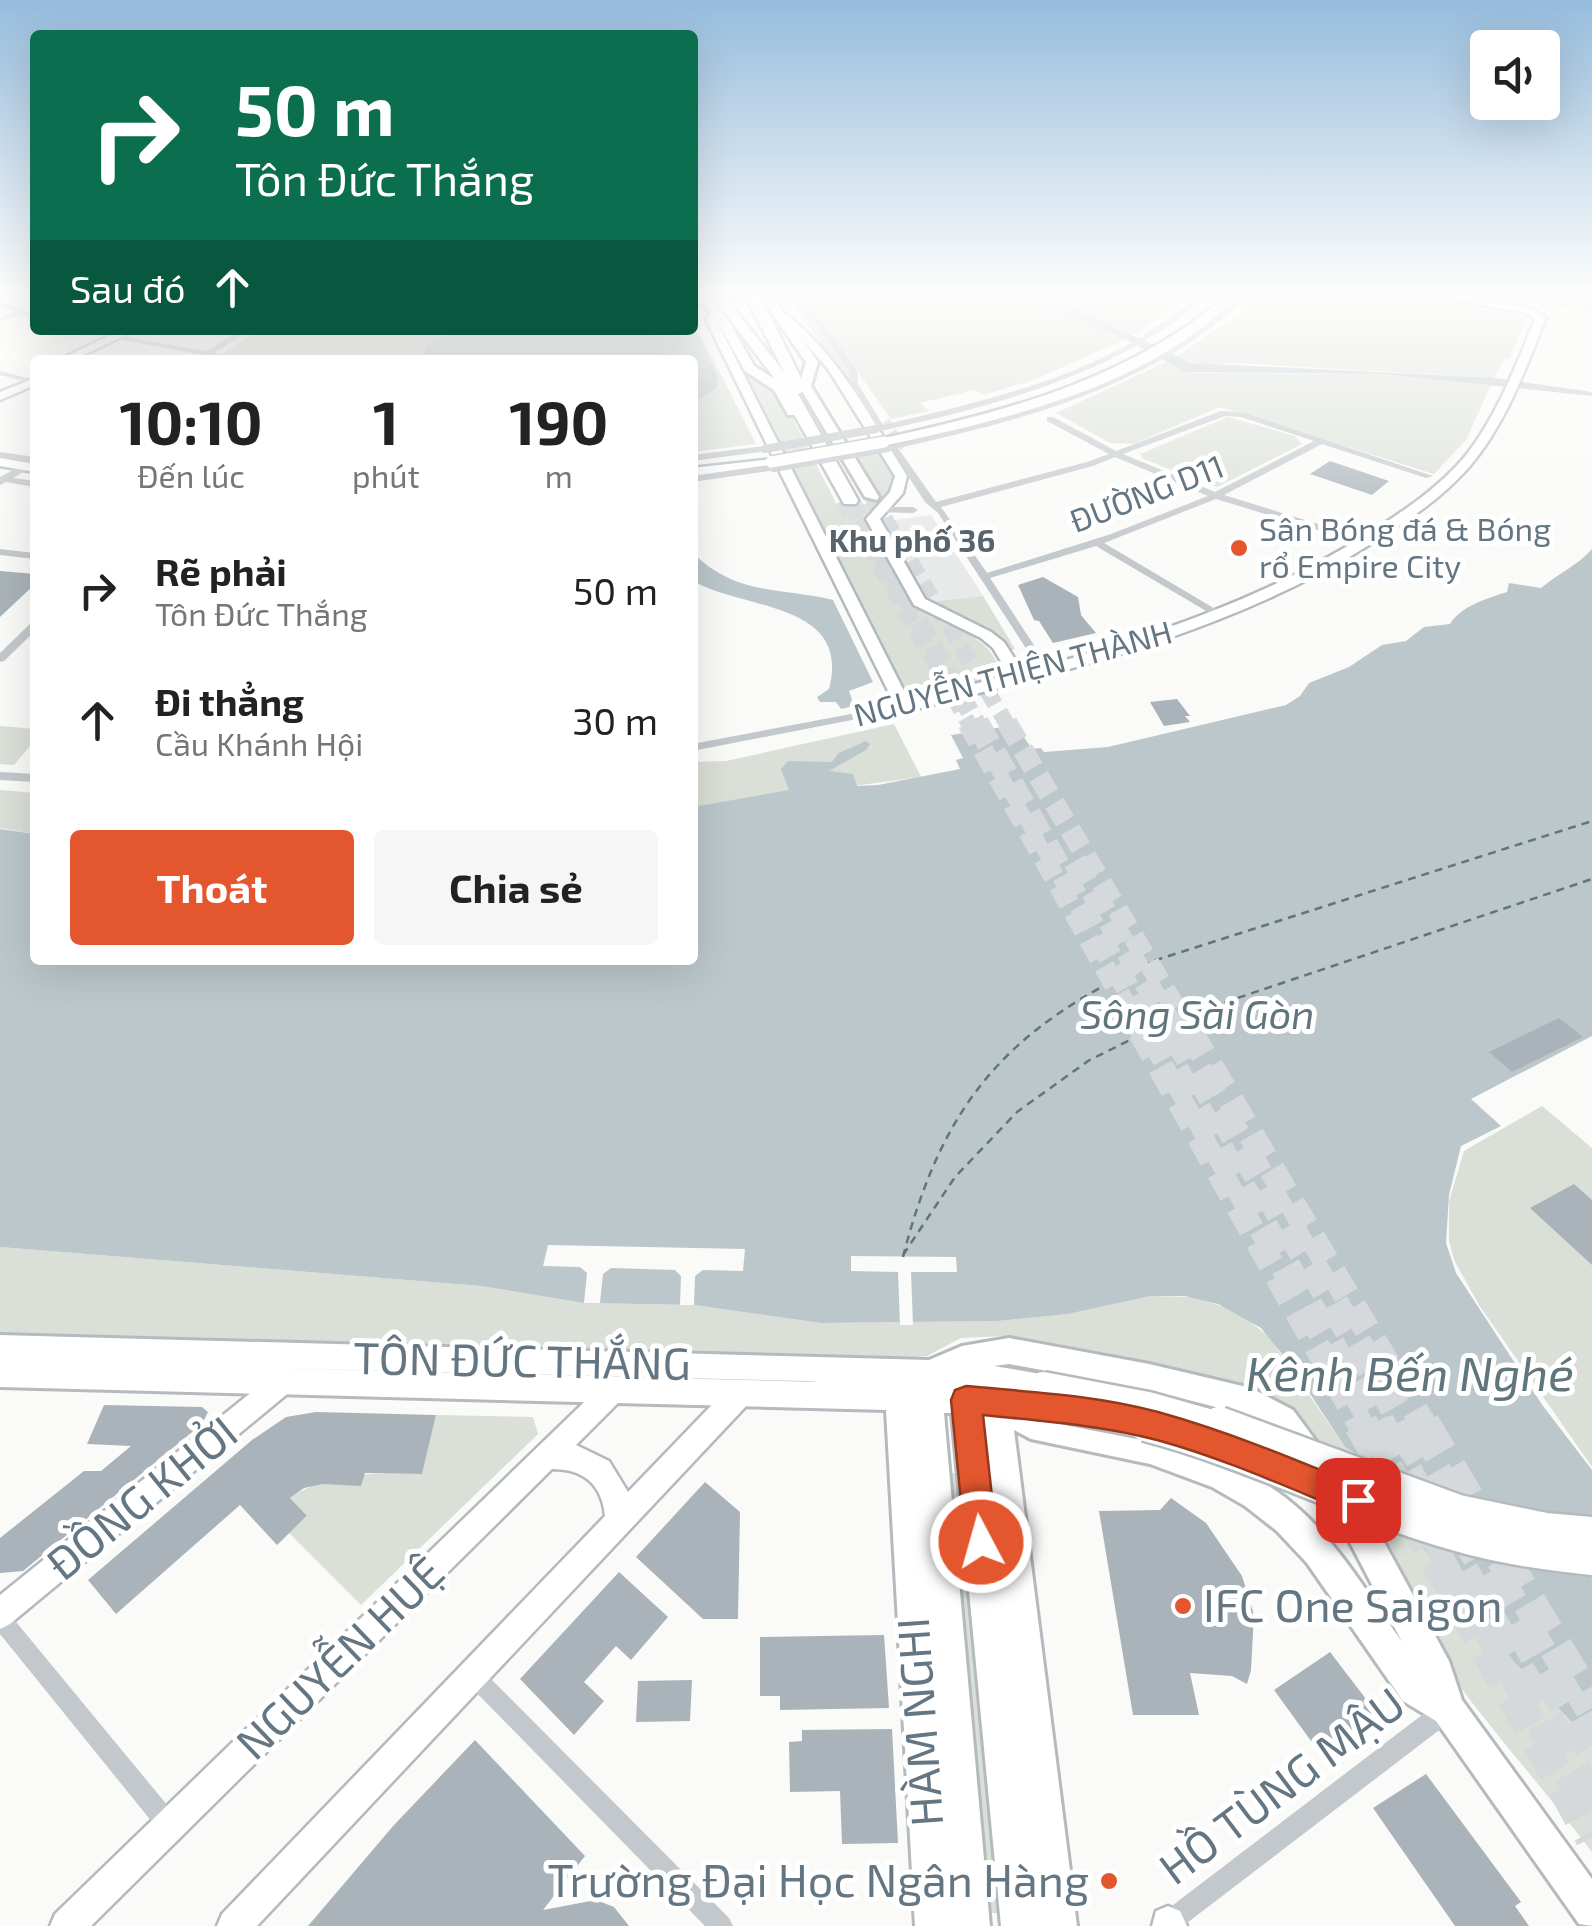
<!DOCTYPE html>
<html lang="vi">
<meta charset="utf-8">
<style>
:root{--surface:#fff;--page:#f6f6f6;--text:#222;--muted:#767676;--accent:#e4572e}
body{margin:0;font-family:"Exo 2",sans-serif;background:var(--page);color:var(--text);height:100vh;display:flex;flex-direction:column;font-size:38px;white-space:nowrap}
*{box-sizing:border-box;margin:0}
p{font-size:32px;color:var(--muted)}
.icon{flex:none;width:55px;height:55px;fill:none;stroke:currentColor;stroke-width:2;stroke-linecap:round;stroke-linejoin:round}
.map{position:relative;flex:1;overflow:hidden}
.side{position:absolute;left:30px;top:355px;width:668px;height:610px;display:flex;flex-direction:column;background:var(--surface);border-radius:10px;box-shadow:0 10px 40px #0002}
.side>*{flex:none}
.hud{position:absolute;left:30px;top:30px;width:668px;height:305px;border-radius:10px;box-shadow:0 10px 40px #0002;background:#0b6e4f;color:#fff;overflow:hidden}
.fabs{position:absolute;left:1470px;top:30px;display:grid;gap:20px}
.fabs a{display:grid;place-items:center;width:90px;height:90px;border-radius:10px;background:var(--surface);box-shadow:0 10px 40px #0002;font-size:50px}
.pin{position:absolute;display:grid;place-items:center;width:85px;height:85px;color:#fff;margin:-42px;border-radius:20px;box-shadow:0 5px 15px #0006}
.me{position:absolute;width:110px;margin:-55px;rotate:354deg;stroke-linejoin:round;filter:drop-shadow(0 0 8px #0008)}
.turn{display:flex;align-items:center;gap:35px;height:210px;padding:0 40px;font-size:45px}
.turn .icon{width:130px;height:130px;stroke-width:2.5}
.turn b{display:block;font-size:70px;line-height:85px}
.then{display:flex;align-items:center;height:95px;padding:0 40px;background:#0003;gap:20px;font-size:38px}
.eta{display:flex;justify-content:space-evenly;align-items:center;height:170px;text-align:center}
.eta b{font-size:60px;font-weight:700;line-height:70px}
.cta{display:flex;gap:20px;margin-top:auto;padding:20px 40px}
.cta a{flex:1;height:115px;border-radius:10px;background:var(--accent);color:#fff;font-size:40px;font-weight:700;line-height:115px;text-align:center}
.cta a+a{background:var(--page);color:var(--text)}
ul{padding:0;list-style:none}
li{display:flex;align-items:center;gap:30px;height:130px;padding:0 40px}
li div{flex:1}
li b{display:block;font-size:38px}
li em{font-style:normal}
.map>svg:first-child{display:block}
.built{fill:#e8e9e9}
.green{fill:#dadfd7}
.water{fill:#bbc7cb}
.pier{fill:#fafaf8}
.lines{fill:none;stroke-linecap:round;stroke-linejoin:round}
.ferry{stroke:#60757c;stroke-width:2.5;stroke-dasharray:8 6;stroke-linecap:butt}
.building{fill:#aab3b9}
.street-tunnel{stroke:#d5d9db;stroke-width:8;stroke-dasharray:8 4;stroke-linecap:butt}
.primary-tunnel-far3{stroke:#d5d9db;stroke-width:16;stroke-dasharray:16 9;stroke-linecap:butt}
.primary-tunnel-far2{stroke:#d5d9db;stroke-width:21;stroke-dasharray:21 10;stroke-linecap:butt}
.primary-tunnel-far1{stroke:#d5d9db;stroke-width:26;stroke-dasharray:26 14;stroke-linecap:butt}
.primary-tunnel{stroke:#d5d9db;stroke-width:34;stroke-dasharray:34 18;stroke-linecap:butt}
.highway-tunnel-far3{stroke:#d5d9db;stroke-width:19;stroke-dasharray:19 9;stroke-linecap:butt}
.highway-tunnel-far2{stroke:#d5d9db;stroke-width:24;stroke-dasharray:24 11;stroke-linecap:butt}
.highway-tunnel-far1{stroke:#d5d9db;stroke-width:30;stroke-dasharray:30 15;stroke-linecap:butt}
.highway-tunnel{stroke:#d5d9db;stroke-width:38;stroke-dasharray:38 19;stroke-linecap:butt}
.secondary-casing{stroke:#b3babf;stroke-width:5}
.primary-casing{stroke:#b5babe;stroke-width:6}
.highway-casing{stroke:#b4b9bd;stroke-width:5}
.street{fill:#c3c8cc;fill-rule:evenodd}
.secondary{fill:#fff;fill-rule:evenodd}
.primary{fill:#fff;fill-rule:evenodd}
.highway{fill:#fff;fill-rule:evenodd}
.secondary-bridge-casing{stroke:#b3babf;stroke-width:14;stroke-linecap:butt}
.primary-bridge-far1-casing{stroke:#b5babe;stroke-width:31;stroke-linecap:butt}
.primary-bridge-casing{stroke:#b5babe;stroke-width:39;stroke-linecap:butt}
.street-bridge{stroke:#c3c8cc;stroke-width:8}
.secondary-bridge{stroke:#fff;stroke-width:11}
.primary-bridge-far1{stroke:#fff;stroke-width:26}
.primary-bridge{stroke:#fff;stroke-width:34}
.route{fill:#e4572e;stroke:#94391e;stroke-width:2.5}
.poi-dot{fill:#e4572e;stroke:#fff;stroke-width:4}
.labels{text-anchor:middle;stroke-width:10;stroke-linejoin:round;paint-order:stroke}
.far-street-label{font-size:32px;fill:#657683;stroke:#fff}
.far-poi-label{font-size:32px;fill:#657683;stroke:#fff;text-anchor:start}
.far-neighbourhood-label{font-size:32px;font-weight:bold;fill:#57646e;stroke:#fff}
.water-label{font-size:40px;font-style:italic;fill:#60757c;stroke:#fff}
.near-street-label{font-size:45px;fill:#657683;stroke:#fff}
.near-poi-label{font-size:45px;fill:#657683;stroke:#fff;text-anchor:start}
.near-water-label{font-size:48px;font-style:italic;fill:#60757c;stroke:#fff}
</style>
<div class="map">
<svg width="1592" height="1926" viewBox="0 0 1592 1926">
<rect width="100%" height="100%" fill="#fafaf8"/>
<!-- built -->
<polygon class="built" points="931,515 983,596 928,602 880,522"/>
<!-- green -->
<g class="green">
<polygon points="808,293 1013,293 1126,339 1033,380 984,395 974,390 920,403 929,411 891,419 806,299 802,300 850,370 851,382 848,383 788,295"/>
<polygon points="1035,293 1196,293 1134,335"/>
<polygon points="1257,293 1395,293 1528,317 1509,358 1504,359 1494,378 1238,363 1202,365 1177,356 1238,315"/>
<polygon points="1453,293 1592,293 1592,312"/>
<path d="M692 317 756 444 693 452 694 403 717 388C718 364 693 343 692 317Z"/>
<polygon points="259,330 454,330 423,355 426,360 212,360"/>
<polygon points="1168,361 1186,372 1199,373 1384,374 1492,383 1466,440 1434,474 1220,407 1133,444 1110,443 1056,413"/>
<path d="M741 372 779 391 838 507 877 503 846 449 875 446 893 472 896 488 868 515 870 527C884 551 897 589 918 607 945 630 983 629 998 665L904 689Z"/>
<polygon points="1228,417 1295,436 1302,444 1217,487 1143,459 1140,454"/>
<polygon points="983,596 1015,649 1008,651 928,602"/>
<polygon points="894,724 921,777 693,807 692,762 726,761"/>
<polygon points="0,726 35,729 35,740 14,765 0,764"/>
<polygon points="0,790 35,793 35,834 0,828"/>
<polygon points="1542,1106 1592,1148 1592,1467 1479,1305 1454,1260 1449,1241 1449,1201 1464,1151"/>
<path d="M0 1247 481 1286 584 1303 694 1305 821 1323 998 1321 1068 1314 1149 1296 1197 1297 1241 1314 1269 1337 1345 1447 1361 1458 1514 1662 1592 1743V1852C1540 1784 1484 1722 1435 1653 1384 1580 1363 1485 1300 1420L1006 1336 961 1338 927 1356 912 1357 0 1335Z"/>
<path d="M436 1415 533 1417 538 1434 361 1605 289 1533 307 1517 290 1498C329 1471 377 1473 422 1474Z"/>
<polygon points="950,1473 959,1473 1002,1913 990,1913"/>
</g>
<!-- water -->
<g class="water">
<polygon points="1013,293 1035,293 1061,302 1192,363 1494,378 1592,392 1592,396 1384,374 1186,372 1119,336"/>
<polygon points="693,324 718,377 717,388 694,403 698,419 693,432 692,360 426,360 422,355 430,342 454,330 692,330"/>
<path d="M1592 549V1036L1471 1099 1501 1126 1461 1146 1449 1195 1446 1243 1456 1273 1543 1406 1592 1470V1743L1514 1662 1437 1568 1362 1458 1345 1447 1293 1368 1261 1328 1218 1304 1185 1296H1150L1068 1314 998 1321 821 1323 694 1305 584 1303 481 1286 0 1247V829L35 834V960H692L693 807 789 790 781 769 788 761 832 762 839 753 866 741 870 744 866 750 829 771 853 774 857 786 878 785 960 769 956 760 963 758 951 735 1016 725 1032 749 1041 748 1044 752 1108 747 1286 705 1300 696 1309 683 1349 667 1382 645 1406 641 1424 627 1450 624C1461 606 1488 598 1507 592L1509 583 1541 588C1559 573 1577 566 1592 549Z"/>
<path d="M693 553C737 596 779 587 833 600L873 682 849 691 854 706 841 709 836 702H820L817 697 829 689C852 602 743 610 693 581Z"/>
</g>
<!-- pier -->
<g class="pier">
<polygon points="548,1245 745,1249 743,1271 703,1270 695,1276 694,1305 680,1305 681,1276 675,1270 611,1268 603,1274 600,1303 584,1303 587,1273 580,1267 543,1266"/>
<polygon points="851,1256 956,1257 957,1272 911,1272 913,1325 900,1325 898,1272 851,1271"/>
</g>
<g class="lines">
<!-- ferry -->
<g class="ferry">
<polyline points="903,1255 955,1177 1017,1112 1088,1061 1166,1022 1592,879"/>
<path d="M903 1257C943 1101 1008 1028 1153 961L1592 821"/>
</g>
</g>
<!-- building -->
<g class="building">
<polygon points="1330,461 1389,481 1372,495 1310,474"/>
<polygon points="0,571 35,574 35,584 0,617"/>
<polygon points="1043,577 1078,597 1081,615 1096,633 1053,643 1039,621 1034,620 1018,585"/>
<polygon points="1177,699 1190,716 1185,716 1190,722 1164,726 1150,702"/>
<polygon points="1559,1018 1583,1037 1512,1072 1489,1052"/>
<polygon points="1574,1184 1592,1200 1592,1265 1530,1208"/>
<polygon points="104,1405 202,1407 208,1412 202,1424 23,1571 0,1573 0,1538 84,1471 101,1471 131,1446 87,1444"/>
<polygon points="316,1412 436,1415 422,1474 365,1473 361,1486 322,1484 304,1488 290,1498 307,1516 277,1545 240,1505 116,1614 88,1580 252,1440 286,1417"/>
<polygon points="705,1482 740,1512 738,1619 703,1619 636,1557"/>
<polygon points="1171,1498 1206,1523 1242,1576 1254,1615 1251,1670 1247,1684 1232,1676 1190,1673 1199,1715 1133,1715 1099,1511 1160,1510"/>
<polygon points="619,1572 668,1617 631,1660 616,1646 584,1682 604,1701 574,1735 520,1679"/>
<polygon points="884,1635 889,1708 780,1710 780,1696 760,1696 760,1637"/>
<polygon points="1330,1652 1379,1716 1322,1756 1274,1690"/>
<polygon points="692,1680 690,1721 636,1722 638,1681"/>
<polygon points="892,1729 898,1843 842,1844 840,1791 790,1792 789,1742 802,1741 802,1730"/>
<polygon points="475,1740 585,1856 543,1910 596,1900 614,1907 629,1926 308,1926 394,1825"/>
<polygon points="1426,1774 1521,1902 1515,1906 1529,1926 1455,1926 1373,1808"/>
</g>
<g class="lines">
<!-- street-tunnel -->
<polyline class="street-tunnel" points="886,421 905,450"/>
<!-- primary-tunnel-far3 -->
<g class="primary-tunnel-far3">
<polyline points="872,497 1008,726"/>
<polyline points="843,500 970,726"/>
</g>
<!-- primary-tunnel-far2 -->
<g class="primary-tunnel-far2">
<polyline points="968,723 1142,1034"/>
<polyline points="1007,723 1191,1034"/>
</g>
<!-- primary-tunnel-far1 -->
<g class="primary-tunnel-far1">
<polyline points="1141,1032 1362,1427"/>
<polyline points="1190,1032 1425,1427"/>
</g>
<!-- primary-tunnel -->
<g class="primary-tunnel">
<polyline points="1361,1424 1592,1837"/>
<polyline points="1423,1424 1592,1708"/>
</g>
<!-- highway-tunnel-far3 -->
<polyline class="highway-tunnel-far3" points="850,500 978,726"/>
<!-- highway-tunnel-far2 -->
<g class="highway-tunnel-far2">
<polyline points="977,723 1154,1034"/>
<polyline points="1075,861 1176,1034"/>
</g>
<!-- highway-tunnel-far1 -->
<g class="highway-tunnel-far1">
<polyline points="1152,1032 1377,1427"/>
<polyline points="1175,1032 1406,1427"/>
</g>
<!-- highway-tunnel -->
<g class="highway-tunnel">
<polyline points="1376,1424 1592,1805"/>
<polyline points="1404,1424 1592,1746"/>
</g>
<!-- secondary casing -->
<g class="secondary-casing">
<g id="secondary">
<polygon points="736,293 765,293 692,304 692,298"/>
<path d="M1230 293H1241C1151 387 1010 418 888 445L907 476 903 493 880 519 925 599 991 632 1004 642 1023 672C1143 639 1261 601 1367 534 1403 512 1440 487 1467 454 1498 414 1516 365 1535 319L1525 313 1417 293C1450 293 1521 298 1546 318 1525 370 1506 423 1470 466 1443 497 1409 520 1374 542 1232 632 1066 671 904 712L896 707 776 464 692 476V468L774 459 706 320 713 311 718 314 716 320 909 701 1009 675 993 648 981 638 914 605 866 519 890 492 895 476 828 369 794 330 773 313 782 311C827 345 855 391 884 438 1009 411 1132 378 1230 293Z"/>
<polygon points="122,330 136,330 73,360 58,360"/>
<polygon points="35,378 35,385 0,400 0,392"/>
<polygon points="0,458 35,464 35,472 0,466"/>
<polygon points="283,1370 292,1374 296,1382 292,1390 10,1624 0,1629 0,1595 274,1374"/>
<path d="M614 1378 623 1382 627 1390 623 1398 576 1445 609 1461 628 1492 731 1385 740 1382 749 1385 753 1394 749 1403 257 1926H217L222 1914 605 1516C602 1484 583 1469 552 1469L91 1926H50L55 1914 605 1382Z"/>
<polygon points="1168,1906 1180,1911 1187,1926 1152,1926 1156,1911"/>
</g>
</g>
<!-- primary casing -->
<g class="primary-casing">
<g id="primary">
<polygon points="693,293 705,293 727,318 754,366 784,385 800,412 798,415 788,415 774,390 745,371 716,319"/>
<polygon points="758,293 770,293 818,362 811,386 879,497 877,500 865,497 799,386 806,362"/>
<path d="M0 1335 929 1360 962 1346 1009 1338 1149 1364 1251 1388 1293 1410 1327 1456 1323 1466 1312 1470 1301 1466 1271 1430 1247 1415 1149 1390 1009 1364 994 1366 1053 1376 1058 1385 1052 1395 1058 1405 1052 1415C1137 1433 1232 1449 1299 1509 1340 1546 1370 1597 1402 1642L1322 1489 1327 1478 1338 1474 1349 1478 1449 1661 1462 1700 1592 1879V1926L1579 1924 1436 1721 1403 1701 1307 1563 1277 1531 1245 1506 1212 1487 1150 1464 1031 1439 1014 1430 1077 1926H1001L952 1413H944L990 1926H915L886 1410 0 1387ZM267 1368 807 1381 819 1382Z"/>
</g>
</g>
<!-- highway casing -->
<g class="highway-casing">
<polygon id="highway" points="710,293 722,293 784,372 744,293 756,293 763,302 807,390 798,394 858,500 856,504 844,504 774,378"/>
</g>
<!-- street -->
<g class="street">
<path d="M1203 293H1210C1120 375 992 406 876 432L872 429 876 427 850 384 849 370 799 300 805 299 857 370 858 384 883 425C968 405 1057 385 1133 342 1158 327 1180 310 1203 293Z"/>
<path d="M1244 293H1251C1158 386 1023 420 898 448L936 502 1087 462 1109 454 1047 421V417H1053L1116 451 1221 411 1245 413 1433 476 1426 478 1322 444 1224 495 1370 540 1372 542 1367 545 1216 499 1104 543 1222 613V617L1218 618 1096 546 990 578 1051 671 1050 673H1042L938 513 925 502 891 450 884 448 1029 410 1125 373 1170 350 1210 323ZM1225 416 1241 417 1314 441 1215 492 1123 454ZM1115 457 1208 496 1111 534 987 573 941 507 1093 466Z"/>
<polygon points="0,301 22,310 28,309 28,312 35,315 35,320 21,315 0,321 0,317 15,312 0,306"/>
<polygon points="71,330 87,330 206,351 241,330 250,330 214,353 222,354 223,356 219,358"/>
<polygon points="0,371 35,380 35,384 0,375"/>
<polygon points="765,446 768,447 768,451 692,461 692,455"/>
<polygon points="0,452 35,457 35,465 13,478 35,481 35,487 6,482 0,485 0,477 28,462 0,458"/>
<polygon points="774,465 778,468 777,470 692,482 692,476"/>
<polygon points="878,507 913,507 918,510 913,513 875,512 873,510"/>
<polygon points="0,549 35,553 35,559 0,555"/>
<polygon points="35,622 35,631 4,661 0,662 0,653 31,623"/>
<polygon points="904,704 908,705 908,709 692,751 692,744"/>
<polygon points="0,772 35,774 35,782 0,780"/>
<polygon points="0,1608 7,1611 177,1817 180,1825 177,1833 169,1836 161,1833 0,1634"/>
<polygon points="475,1667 482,1670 729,1918 733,1926 705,1926 468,1684 465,1677 468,1670"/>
<polygon points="1447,1699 1455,1702 1458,1710 1455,1718 1183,1926 1152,1926 1156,1918 1439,1702"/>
</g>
<!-- secondary -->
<use href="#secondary" class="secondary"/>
<!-- primary -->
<use href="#primary" class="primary"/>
<!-- highway -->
<use href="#highway" class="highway"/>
<!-- secondary-bridge casing -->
<g class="secondary-bridge-casing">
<polyline id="secondary-bridge" points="771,462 884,442"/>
</g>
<!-- primary-bridge-far1 casing -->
<g class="primary-bridge-far1-casing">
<g id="primary-bridge-far1">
<polyline points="1043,1385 1148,1405 1226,1427"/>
<polyline points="1043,1405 1156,1427"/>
</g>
</g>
<!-- primary-bridge casing -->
<g class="primary-bridge-casing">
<g id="primary-bridge">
<path d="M1146 1424C1253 1452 1351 1504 1457 1534 1501 1547 1546 1553 1592 1558"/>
<polyline points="1219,1424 1458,1512 1545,1530 1592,1534"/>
</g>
</g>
<!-- street-bridge -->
<g class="street-bridge">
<polyline points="765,449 876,429"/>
<polyline points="774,468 888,448"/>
</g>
<!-- secondary-bridge -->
<use href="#secondary-bridge" class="secondary-bridge"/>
<!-- primary-bridge-far1 -->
<use href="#primary-bridge-far1" class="primary-bridge-far1"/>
<!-- primary-bridge -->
<use href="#primary-bridge" class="primary-bridge"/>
</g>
<!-- sky -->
<linearGradient id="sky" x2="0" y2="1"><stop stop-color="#96bcdc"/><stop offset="0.52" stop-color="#fdfdfc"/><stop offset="1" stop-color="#fdfdfc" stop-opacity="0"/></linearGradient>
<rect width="1592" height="562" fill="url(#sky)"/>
<!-- route -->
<path class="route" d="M966 1386C1030 1392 1095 1395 1158 1412 1230 1432 1299 1461 1369 1490L1373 1500 1369 1511 1358 1516C1291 1489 1226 1459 1157 1440 1100 1425 1041 1421 983 1415L997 1542 992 1554 981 1559 970 1554 965 1542 951 1400 955 1390Z"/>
<!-- markers -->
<g class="poi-dot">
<circle cx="1239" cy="548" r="10"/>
<circle cx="1183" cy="1606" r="10"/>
<circle cx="1109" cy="1881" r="10"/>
</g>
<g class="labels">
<!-- far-street labels -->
<g class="far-street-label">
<text transform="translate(1147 494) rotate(-21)" y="11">ĐƯỜNG D11</text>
<text transform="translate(1013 674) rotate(-15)" y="11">NGUYỄN THIỆN THÀNH</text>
</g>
<!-- far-poi labels -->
<g class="far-poi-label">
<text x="1259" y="541">Sân Bóng đá &amp; Bóng<tspan x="1259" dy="37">rổ Empire City</tspan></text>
</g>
<!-- far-neighbourhood labels -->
<g class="far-neighbourhood-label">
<text x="912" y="552">Khu phố 36</text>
</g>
<!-- water labels -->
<g class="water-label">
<text x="1197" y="1029">Sông Sài Gòn</text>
</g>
<!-- near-street labels -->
<g class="near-street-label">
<text transform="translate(522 1361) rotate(1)" y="16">TÔN ÐỨC THẮNG</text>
<text transform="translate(142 1498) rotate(-39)" y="16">ÐỒNG KHỞI</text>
<text transform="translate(340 1658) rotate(-44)" y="16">NGUYỄN HUỆ</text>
<text transform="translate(920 1722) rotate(-94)" y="16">HÀM NGHI</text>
<text transform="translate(1282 1786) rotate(-37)" y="16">HỒ TÙNG MẬU</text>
</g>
<!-- near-poi labels -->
<g class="near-poi-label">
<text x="1203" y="1622">IFC One Saigon</text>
<text x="1089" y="1897" text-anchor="end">Trường Đại Học Ngân Hàng</text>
</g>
<!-- near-water labels -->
<g class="near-water-label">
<text x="1410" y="1391">Kênh Bến Nghé</text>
</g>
</g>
</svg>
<div class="fabs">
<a><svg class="icon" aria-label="sound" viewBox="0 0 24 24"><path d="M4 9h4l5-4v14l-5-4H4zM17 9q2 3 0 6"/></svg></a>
</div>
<div class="pin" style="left:1358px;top:1500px;background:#d93025"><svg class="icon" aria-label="arrive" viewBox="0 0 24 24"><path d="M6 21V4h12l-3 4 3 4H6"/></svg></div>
<svg class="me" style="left:981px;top:1542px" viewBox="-20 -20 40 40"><circle r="17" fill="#e4572e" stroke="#fff" stroke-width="3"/><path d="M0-11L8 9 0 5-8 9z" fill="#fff"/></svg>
<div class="hud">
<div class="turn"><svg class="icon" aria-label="right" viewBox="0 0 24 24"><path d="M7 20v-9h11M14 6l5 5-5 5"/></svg><div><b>50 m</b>Tôn Ðức Thắng</div></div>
<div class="then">Sau đó<svg class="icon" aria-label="ahead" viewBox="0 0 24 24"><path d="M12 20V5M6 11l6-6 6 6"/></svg></div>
</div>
<section class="side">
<div class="eta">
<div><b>10:10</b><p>Đến lúc</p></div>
<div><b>1</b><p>phút</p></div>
<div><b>190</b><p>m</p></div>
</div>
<ul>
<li><svg class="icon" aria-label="right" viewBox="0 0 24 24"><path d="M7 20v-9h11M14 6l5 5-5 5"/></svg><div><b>Rẽ phải</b><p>Tôn Ðức Thắng</p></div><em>50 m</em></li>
<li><svg class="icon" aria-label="ahead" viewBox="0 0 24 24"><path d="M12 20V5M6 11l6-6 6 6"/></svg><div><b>Đi thẳng</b><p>Cầu Khánh Hội</p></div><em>30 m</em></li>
</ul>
<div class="cta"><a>Thoát</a><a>Chia sẻ</a></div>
</section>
</div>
